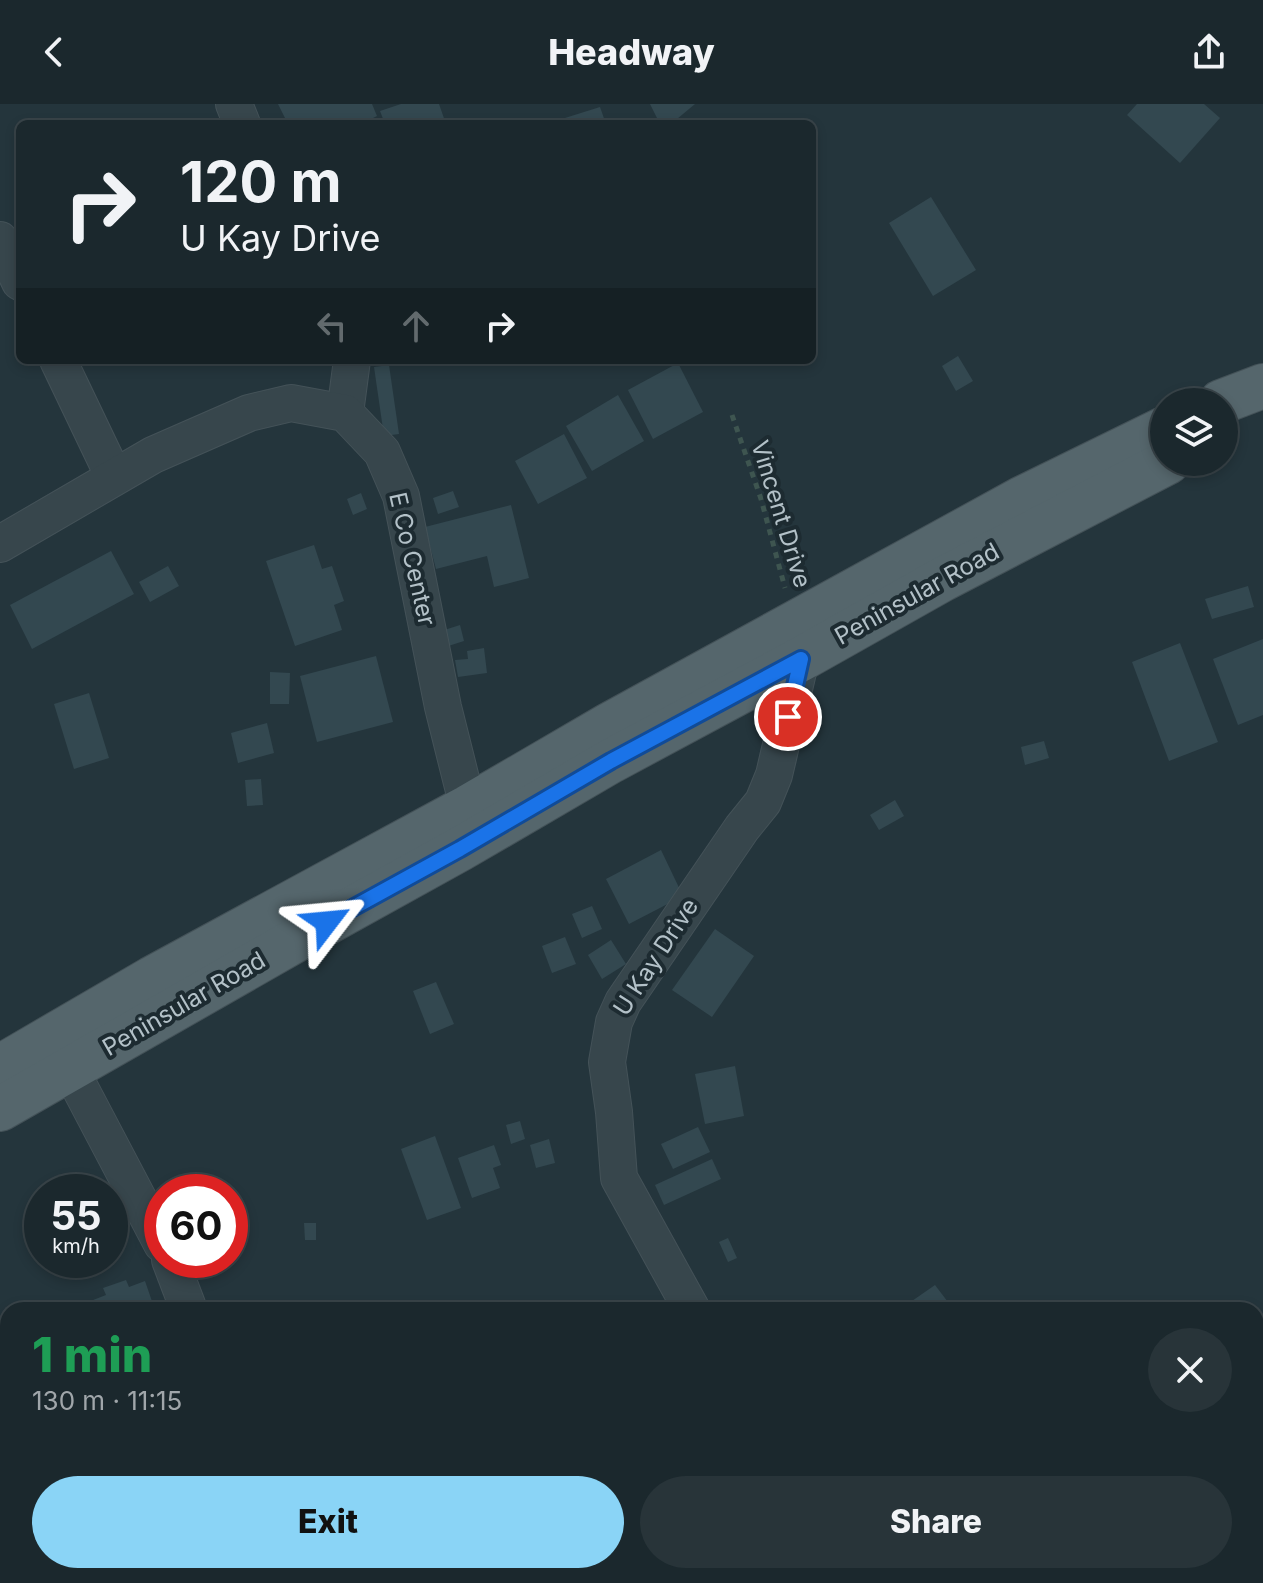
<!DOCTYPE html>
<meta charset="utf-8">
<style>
:root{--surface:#1b282d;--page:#283439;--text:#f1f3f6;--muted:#a0a6aa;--line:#394449;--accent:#8ad4f6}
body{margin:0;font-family:Inter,sans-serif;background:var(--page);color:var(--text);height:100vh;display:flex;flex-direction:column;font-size:30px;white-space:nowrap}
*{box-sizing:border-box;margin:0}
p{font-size:26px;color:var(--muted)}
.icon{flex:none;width:44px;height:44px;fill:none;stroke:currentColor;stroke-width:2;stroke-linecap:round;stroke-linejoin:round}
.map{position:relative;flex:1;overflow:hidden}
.sheet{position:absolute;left:0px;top:1198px;width:1264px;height:282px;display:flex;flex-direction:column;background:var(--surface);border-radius:24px 24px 0 0;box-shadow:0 4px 12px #0003,0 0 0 2px var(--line)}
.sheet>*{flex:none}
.top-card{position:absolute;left:16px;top:16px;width:800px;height:244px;border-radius:12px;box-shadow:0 4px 12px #0003,0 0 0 2px var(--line);background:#1b282d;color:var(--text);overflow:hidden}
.controls{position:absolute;left:1150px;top:284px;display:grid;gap:16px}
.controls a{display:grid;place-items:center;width:88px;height:88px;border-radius:50%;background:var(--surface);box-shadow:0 4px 12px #0003,0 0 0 2px var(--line);font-size:40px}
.speed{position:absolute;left:24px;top:1070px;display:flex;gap:16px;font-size:40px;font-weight:700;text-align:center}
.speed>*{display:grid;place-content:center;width:104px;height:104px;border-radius:50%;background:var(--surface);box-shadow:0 4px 12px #0003,0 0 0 2px var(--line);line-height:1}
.speed small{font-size:20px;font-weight:400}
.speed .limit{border:12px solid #d22;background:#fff;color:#111}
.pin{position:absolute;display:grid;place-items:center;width:68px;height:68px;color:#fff;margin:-34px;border:4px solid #fff;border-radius:50%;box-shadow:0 2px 8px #0007}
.me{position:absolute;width:88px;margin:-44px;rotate:61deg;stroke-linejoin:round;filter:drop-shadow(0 0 6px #0008)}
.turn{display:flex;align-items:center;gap:28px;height:168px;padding:0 32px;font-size:36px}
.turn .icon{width:104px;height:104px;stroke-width:2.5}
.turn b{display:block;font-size:56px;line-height:68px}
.lanes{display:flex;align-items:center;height:76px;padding:0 32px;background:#0003;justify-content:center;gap:40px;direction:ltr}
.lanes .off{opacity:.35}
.round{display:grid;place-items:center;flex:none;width:84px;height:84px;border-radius:42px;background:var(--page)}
.headline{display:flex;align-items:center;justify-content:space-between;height:136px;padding:0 32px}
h1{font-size:48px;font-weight:800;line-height:60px;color:#1e9e55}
.action{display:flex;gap:16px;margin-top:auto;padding:16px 32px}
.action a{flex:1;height:92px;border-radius:48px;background:var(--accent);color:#111;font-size:32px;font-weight:800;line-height:92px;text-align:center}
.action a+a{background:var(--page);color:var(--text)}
header{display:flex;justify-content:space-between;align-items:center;height:104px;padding:0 32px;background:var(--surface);font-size:36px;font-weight:800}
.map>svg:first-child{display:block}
.green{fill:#263d39}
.building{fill:#334850}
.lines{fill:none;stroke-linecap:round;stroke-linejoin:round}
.minor-casing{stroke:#445258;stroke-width:38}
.major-casing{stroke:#445258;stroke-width:46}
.path{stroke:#3e5550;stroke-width:5;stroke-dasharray:6 6;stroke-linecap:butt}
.minor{stroke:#37464c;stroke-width:36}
.major{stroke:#55666c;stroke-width:44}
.route-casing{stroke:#114b97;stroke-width:20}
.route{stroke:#1a73e8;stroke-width:14}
.labels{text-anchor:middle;stroke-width:8;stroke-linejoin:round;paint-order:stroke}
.street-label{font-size:24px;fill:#b3c1c8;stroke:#1d2b31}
</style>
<header><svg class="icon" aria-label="back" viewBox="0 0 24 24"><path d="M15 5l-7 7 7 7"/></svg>Headway<svg class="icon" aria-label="share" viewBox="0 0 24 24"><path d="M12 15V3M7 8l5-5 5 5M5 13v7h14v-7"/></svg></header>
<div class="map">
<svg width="1263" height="1479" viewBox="0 0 1263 1479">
<rect width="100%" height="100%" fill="#24353c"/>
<!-- green -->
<polygon class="green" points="1263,1277 1263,1479 1012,1479 1022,1472 1256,1472 1256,1281"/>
<!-- building -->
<g class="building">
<polygon points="278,0 372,0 377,12 361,20 288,20"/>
<polygon points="401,0 439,0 446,20 385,20 380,7"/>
<polygon points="650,0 695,0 671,20 660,20"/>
<polygon points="1137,0 1204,0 1220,14 1180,59 1127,11"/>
<polygon points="600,3 606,20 549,20 549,19"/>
<polygon points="931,93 976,166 933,192 889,119"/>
<polygon points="958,252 973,277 956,287 942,262"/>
<polygon points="678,259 703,308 653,335 628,286"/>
<polygon points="389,261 399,330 384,332 374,263"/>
<polygon points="618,291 644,337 592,367 566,322"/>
<polygon points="564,330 587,374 538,400 515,357"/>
<polygon points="453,387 459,403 438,410 433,394"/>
<polygon points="361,389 367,405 353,411 347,395"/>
<polygon points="511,401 529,474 494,483 487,452 436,465 425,423"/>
<polygon points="314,441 322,465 332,462 344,497 334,501 342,526 295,542 266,457"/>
<polygon points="111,447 134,490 32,545 10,501"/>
<polygon points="168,462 179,482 150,498 139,478"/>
<polygon points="1248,482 1254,503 1212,515 1205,495"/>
<polygon points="460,521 464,537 439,545 435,529"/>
<polygon points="1263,535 1263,611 1238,621 1213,555"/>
<polygon points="1180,539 1218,638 1169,657 1132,558"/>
<polygon points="484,544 487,569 458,573 455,556 468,555 467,547"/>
<polygon points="376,552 393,618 317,638 300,572"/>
<polygon points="270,568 290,569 289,600 270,600"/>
<polygon points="89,589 109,654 74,665 54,600"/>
<polygon points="267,619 274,649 238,659 231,629"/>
<polygon points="1044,637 1049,654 1025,661 1021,643"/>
<polygon points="261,675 263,701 247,702 245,676"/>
<polygon points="895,696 904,712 879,726 870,711"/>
<polygon points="661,746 683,792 629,820 606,775"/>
<polygon points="592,802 602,825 582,834 572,810"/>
<polygon points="715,825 754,852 712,913 672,886"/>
<polygon points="565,833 576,860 552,869 542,842"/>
<polygon points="611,836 626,860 602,875 588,851"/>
<polygon points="436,878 454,920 430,930 413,887"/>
<polygon points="735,962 744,1012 705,1020 695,970"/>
<polygon points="520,1017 525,1035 511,1040 506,1021"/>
<polygon points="698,1023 710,1048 673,1065 661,1040"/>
<polygon points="435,1032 461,1104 427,1116 401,1045"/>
<polygon points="549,1035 555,1059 536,1064 530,1041"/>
<polygon points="494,1041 501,1061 493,1064 500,1084 472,1094 458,1054"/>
<polygon points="712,1055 721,1075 664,1101 655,1081"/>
<polygon points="304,1119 316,1119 316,1136 305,1136"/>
<polygon points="728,1134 737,1154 728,1158 719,1138"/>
<polygon points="126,1176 129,1183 145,1177 155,1206 91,1206 88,1198 106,1191 103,1184"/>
<polygon points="935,1181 954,1206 899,1206"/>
<polygon points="749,1472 799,1472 791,1479 755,1479"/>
</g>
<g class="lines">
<!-- minor casing -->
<g class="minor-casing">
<g id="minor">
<polyline points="234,0 242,20"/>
<polyline points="0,136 20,178"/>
<polyline points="58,256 114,373"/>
<polyline points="345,309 352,256"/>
<polyline points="0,440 153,351 249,309 291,299 345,309 382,348 401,392 443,603 468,703"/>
<polyline points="70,965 162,1140"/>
<polyline points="170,1156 189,1206"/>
<polyline points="692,1206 619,1074 614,1008 607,958 614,918 623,898 742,724 763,698 774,671 801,555"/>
<polyline points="316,1472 319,1479"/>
<polyline points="426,1479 439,1472"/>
</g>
</g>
<!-- major casing -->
<g class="major-casing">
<g id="major">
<polyline points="1221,298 1263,282"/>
<polyline points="0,963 151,875 468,703 609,621 1021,395 1164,325"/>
<polyline points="0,1005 301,833 460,745 611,657 801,555 943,475 1168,358"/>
</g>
</g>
<!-- path -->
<polyline class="path" points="732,311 761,395 785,484"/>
<!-- minor -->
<use href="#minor" class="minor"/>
<!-- major -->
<use href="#major" class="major"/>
</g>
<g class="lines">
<!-- route casing -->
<g class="route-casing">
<polyline id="route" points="327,818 460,745 611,657 801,555 788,613"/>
</g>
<!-- route -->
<use href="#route" class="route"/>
</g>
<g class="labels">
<!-- street labels -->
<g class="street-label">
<text transform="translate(781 410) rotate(73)" y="8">Vincent Drive</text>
<text transform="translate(412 455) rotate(77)" y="8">E Co Center</text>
<text transform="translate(917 490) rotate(-29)" y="8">Peninsular Road</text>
<text transform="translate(656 853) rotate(-57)" y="8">U Kay Drive</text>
<text transform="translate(184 900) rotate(-30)" y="8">Peninsular Road</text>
</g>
</g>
</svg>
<div class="controls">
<a><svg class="icon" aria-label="layers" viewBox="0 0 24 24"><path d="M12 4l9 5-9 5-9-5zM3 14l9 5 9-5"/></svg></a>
</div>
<div class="speed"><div>55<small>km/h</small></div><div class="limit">60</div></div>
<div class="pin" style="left:788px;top:613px;background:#d93025"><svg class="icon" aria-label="arrive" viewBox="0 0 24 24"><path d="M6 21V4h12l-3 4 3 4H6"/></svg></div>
<svg class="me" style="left:327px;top:818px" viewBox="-20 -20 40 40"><path d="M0-17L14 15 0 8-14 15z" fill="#1a73e8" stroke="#fff" stroke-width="4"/></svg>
<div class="top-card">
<div class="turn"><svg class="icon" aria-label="right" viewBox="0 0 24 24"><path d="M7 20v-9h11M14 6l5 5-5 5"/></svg><div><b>120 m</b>U Kay Drive</div></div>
<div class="lanes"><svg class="icon off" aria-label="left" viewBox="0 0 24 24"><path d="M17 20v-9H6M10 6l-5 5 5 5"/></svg><svg class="icon off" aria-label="ahead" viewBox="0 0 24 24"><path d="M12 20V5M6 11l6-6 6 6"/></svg><svg class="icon" aria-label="right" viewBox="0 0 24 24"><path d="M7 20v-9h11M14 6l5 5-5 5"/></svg></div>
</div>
<section class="sheet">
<div class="headline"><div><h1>1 min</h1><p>130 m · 11:15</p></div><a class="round"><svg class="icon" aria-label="close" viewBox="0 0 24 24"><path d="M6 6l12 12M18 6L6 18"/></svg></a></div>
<div class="action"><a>Exit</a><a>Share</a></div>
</section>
</div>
